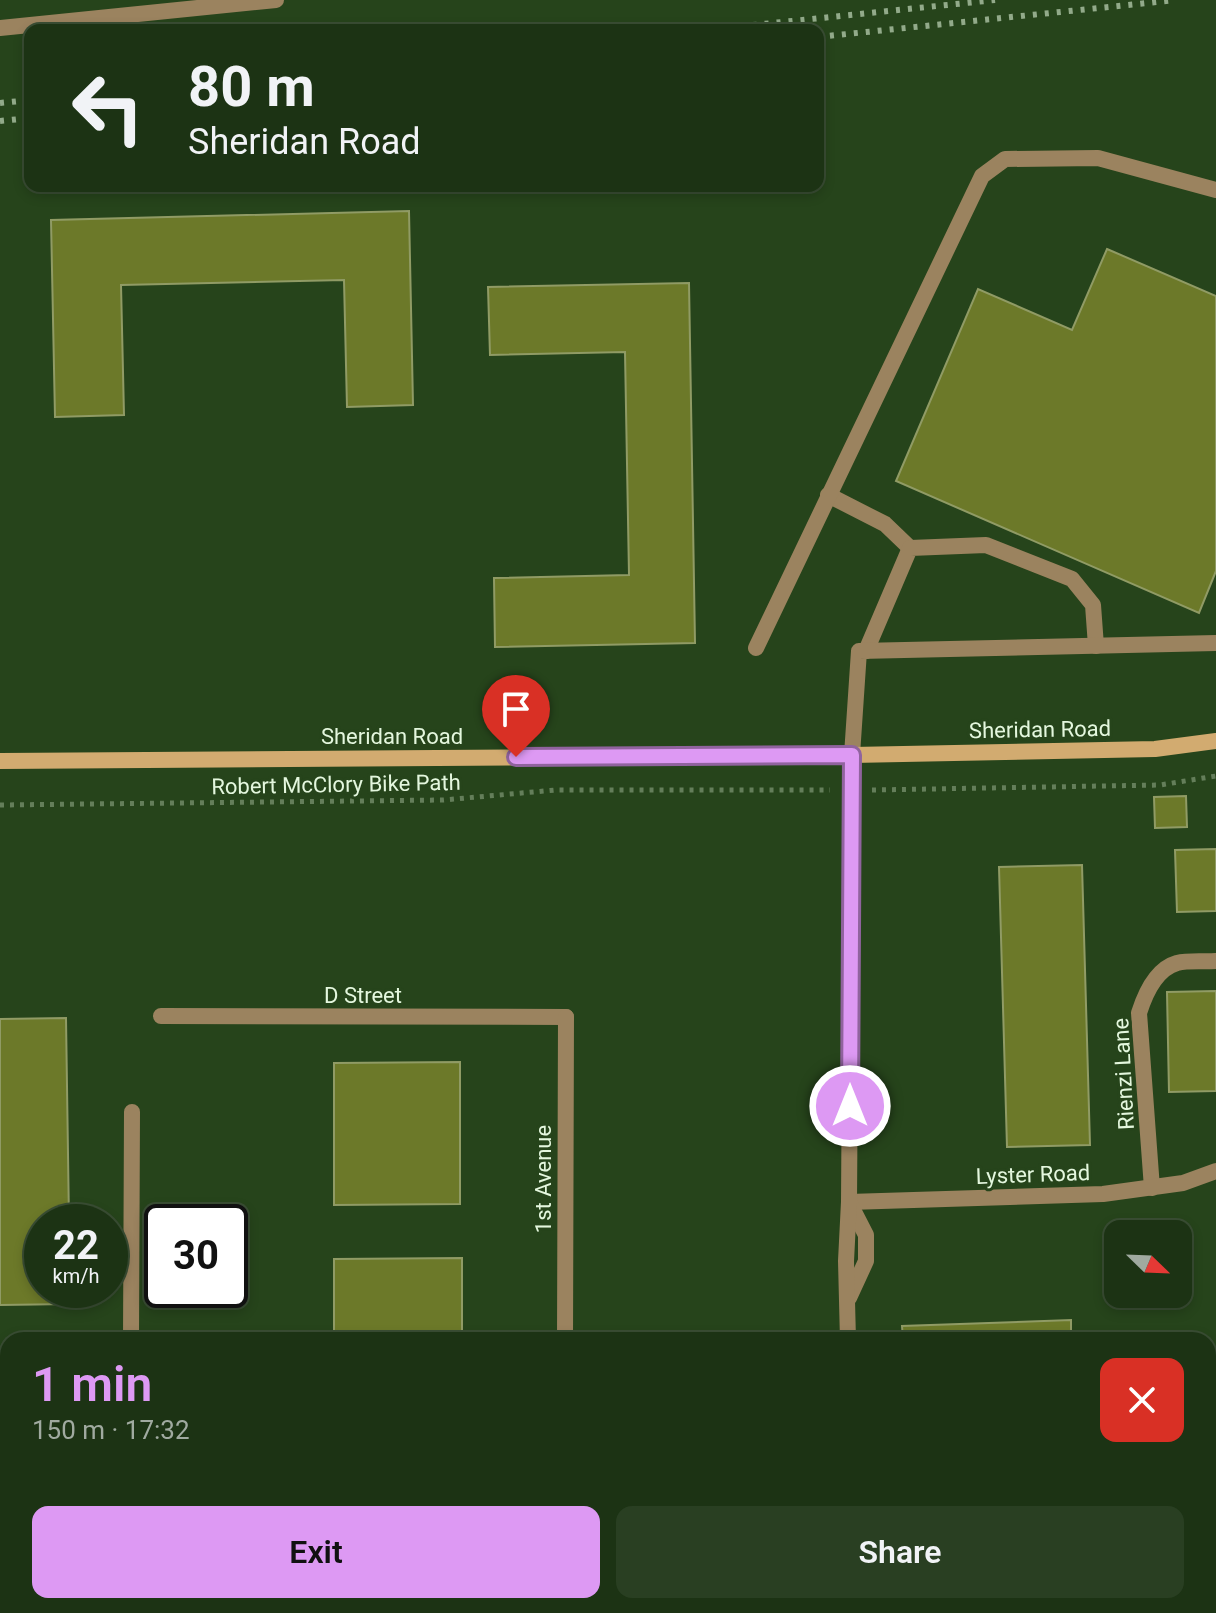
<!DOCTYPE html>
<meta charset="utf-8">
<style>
:root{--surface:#1c3314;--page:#293f22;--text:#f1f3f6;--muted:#a0aaa0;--line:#3a4e34;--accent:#dd99f3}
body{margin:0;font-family:Roboto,sans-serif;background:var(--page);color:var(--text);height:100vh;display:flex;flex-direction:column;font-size:30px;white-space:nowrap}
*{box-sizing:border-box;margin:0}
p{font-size:26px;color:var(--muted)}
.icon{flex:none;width:44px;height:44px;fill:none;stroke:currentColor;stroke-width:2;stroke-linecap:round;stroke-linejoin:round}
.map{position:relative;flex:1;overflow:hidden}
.side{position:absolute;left:0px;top:1332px;width:1216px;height:282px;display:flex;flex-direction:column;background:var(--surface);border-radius:24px 24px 0 0;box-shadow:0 4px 12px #0003,0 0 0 2px var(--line)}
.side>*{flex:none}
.banner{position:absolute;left:24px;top:24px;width:800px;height:168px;border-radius:16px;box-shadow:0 4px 12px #0003,0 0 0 2px var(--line);background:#1c3314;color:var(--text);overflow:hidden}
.needle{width:52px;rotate:113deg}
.controls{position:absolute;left:1104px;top:1220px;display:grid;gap:16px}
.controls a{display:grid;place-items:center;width:88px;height:88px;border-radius:16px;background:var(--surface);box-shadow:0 4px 12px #0003,0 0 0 2px var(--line);font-size:40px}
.speed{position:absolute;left:24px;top:1204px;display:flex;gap:16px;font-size:40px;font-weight:700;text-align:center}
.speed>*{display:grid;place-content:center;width:104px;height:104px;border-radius:50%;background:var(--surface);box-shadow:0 4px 12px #0003,0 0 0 2px var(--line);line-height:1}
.speed small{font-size:20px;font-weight:400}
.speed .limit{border:4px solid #111;border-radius:12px;background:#fff;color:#111}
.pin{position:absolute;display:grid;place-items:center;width:68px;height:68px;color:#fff;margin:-82px -34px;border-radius:50% 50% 50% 0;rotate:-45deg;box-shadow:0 0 8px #0007}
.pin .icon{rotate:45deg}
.me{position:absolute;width:88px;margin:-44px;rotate:0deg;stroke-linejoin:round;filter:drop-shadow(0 0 6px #0008)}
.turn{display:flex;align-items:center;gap:28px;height:168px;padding:0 32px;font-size:36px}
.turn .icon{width:104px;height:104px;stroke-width:2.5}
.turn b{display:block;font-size:56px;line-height:68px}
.round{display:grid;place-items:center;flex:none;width:84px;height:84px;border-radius:16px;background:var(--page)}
.overview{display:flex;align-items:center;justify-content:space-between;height:136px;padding:0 32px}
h1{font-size:48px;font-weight:600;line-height:60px;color:var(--accent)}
.cta{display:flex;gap:16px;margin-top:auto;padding:16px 32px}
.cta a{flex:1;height:92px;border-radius:16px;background:var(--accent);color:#111;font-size:32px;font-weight:600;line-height:92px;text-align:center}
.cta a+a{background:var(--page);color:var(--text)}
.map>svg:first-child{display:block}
.building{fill:#6c7929;stroke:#909b65;stroke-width:2}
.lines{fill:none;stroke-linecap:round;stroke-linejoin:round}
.path{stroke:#647e5a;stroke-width:5;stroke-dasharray:4 6;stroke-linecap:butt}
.lane{stroke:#9b835f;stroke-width:16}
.street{stroke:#9b835f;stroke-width:16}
.secondary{stroke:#d2ab70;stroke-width:16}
.rail{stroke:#92aa8a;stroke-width:6;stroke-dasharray:4 8;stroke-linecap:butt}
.route-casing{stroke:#90639e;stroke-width:20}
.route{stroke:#dd99f3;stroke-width:14}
.labels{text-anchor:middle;stroke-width:6;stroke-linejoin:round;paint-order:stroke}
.street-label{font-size:22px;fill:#e4f7de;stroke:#26441b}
</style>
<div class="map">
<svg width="1216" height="1613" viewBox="0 0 1216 1613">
<rect width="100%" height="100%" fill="#26441b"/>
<!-- building -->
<g class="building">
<polygon points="409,211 413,405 347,407 344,280 121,285 124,415 55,417 51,220"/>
<polygon points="1107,249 1216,296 1216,571 1199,613 896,481 978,289 1072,330"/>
<polygon points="689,283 695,643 495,647 494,578 629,575 625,352 490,355 488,287"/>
<polygon points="1186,796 1187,827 1155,828 1154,797"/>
<polygon points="1216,849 1216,911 1177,912 1175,850"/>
<polygon points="1082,865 1090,1145 1007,1147 999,867"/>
<polygon points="1216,991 1216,1091 1169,1092 1167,992"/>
<polygon points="66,1018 69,1222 42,1222 42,1290 70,1290 70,1304 0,1305 0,1019"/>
<polygon points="460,1062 460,1204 334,1205 334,1063"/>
<polygon points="462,1258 462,1340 334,1340 334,1259"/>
<polygon points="1071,1320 1071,1340 903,1340 902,1326"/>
<polygon points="912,1606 1081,1606 1081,1609 981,1613 912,1613"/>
</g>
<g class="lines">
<!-- path -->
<g class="path">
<polyline points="872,790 1160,785 1216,776"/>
<polyline points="0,805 443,800 556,790 830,790"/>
</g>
<!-- lane -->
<g class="lane">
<polyline points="828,495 885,524 910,548"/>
<polyline points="756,648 982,176 1005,159 1098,158 1216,190"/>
<polyline points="866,651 910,548 986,545 1072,579 1093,605 1096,646"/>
<polyline points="852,755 859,651 1216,643"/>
<polyline points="161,1016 566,1017"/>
<polyline points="131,1340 132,1112"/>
<polyline points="123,1613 123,1606"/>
</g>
<!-- street -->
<g class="street">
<polyline points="0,28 276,0"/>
<path d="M1152 1188 1139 1013C1145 994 1156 969 1177 963 1189 960 1204 962 1216 961"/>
<polyline points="849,1202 1103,1194 1183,1183 1216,1171"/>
<polyline points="849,1202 866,1235 866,1261 849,1298"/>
<polyline points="565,1340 566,1017"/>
<polyline points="848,1340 846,1261 849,1202 852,755"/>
<polyline points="856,1606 856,1613"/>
<polyline points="564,1613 564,1606"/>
</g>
<!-- secondary -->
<polyline class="secondary" points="0,761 852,755 1155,749 1216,741"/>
<!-- rail -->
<g class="rail">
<polyline points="705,30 995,0"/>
<polyline points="818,37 1176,0"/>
<polyline points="0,103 30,100"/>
<polyline points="0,121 30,118"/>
</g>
</g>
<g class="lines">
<!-- route casing -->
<g class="route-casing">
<polyline id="route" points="516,757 852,755 850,1106"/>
</g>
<!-- route -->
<use href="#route" class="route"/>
</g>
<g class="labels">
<!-- street labels -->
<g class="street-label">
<text transform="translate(1040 729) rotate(-1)" y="8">Sheridan Road</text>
<text x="392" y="744">Sheridan Road</text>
<text transform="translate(336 784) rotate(-1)" y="8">Robert McClory Bike Path</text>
<text x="363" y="1003">D Street</text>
<text transform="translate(1123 1074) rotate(-93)" y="8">Rienzi Lane</text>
<text transform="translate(1033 1174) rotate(-2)" y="8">Lyster Road</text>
<text transform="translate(543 1179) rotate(-90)" y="8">1st Avenue</text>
</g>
</g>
</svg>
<div class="controls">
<a><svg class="needle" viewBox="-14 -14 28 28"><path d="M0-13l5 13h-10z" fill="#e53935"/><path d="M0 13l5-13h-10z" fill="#a0aaa0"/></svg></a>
</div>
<div class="speed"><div>22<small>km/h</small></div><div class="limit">30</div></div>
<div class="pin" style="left:516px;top:757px;background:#d93025"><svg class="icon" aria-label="arrive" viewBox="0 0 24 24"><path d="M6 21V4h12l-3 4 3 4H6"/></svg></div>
<svg class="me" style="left:850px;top:1106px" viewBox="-20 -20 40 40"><circle r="17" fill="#dd99f3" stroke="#fff" stroke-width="3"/><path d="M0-11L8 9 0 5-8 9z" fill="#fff"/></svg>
<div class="banner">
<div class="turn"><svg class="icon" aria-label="left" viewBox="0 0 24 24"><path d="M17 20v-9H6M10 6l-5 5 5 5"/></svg><div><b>80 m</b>Sheridan Road</div></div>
</div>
<section class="side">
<div class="overview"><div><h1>1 min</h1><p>150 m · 17:32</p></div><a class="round" style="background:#d93025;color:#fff"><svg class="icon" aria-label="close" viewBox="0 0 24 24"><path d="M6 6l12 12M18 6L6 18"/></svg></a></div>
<div class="cta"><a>Exit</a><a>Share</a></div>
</section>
</div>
